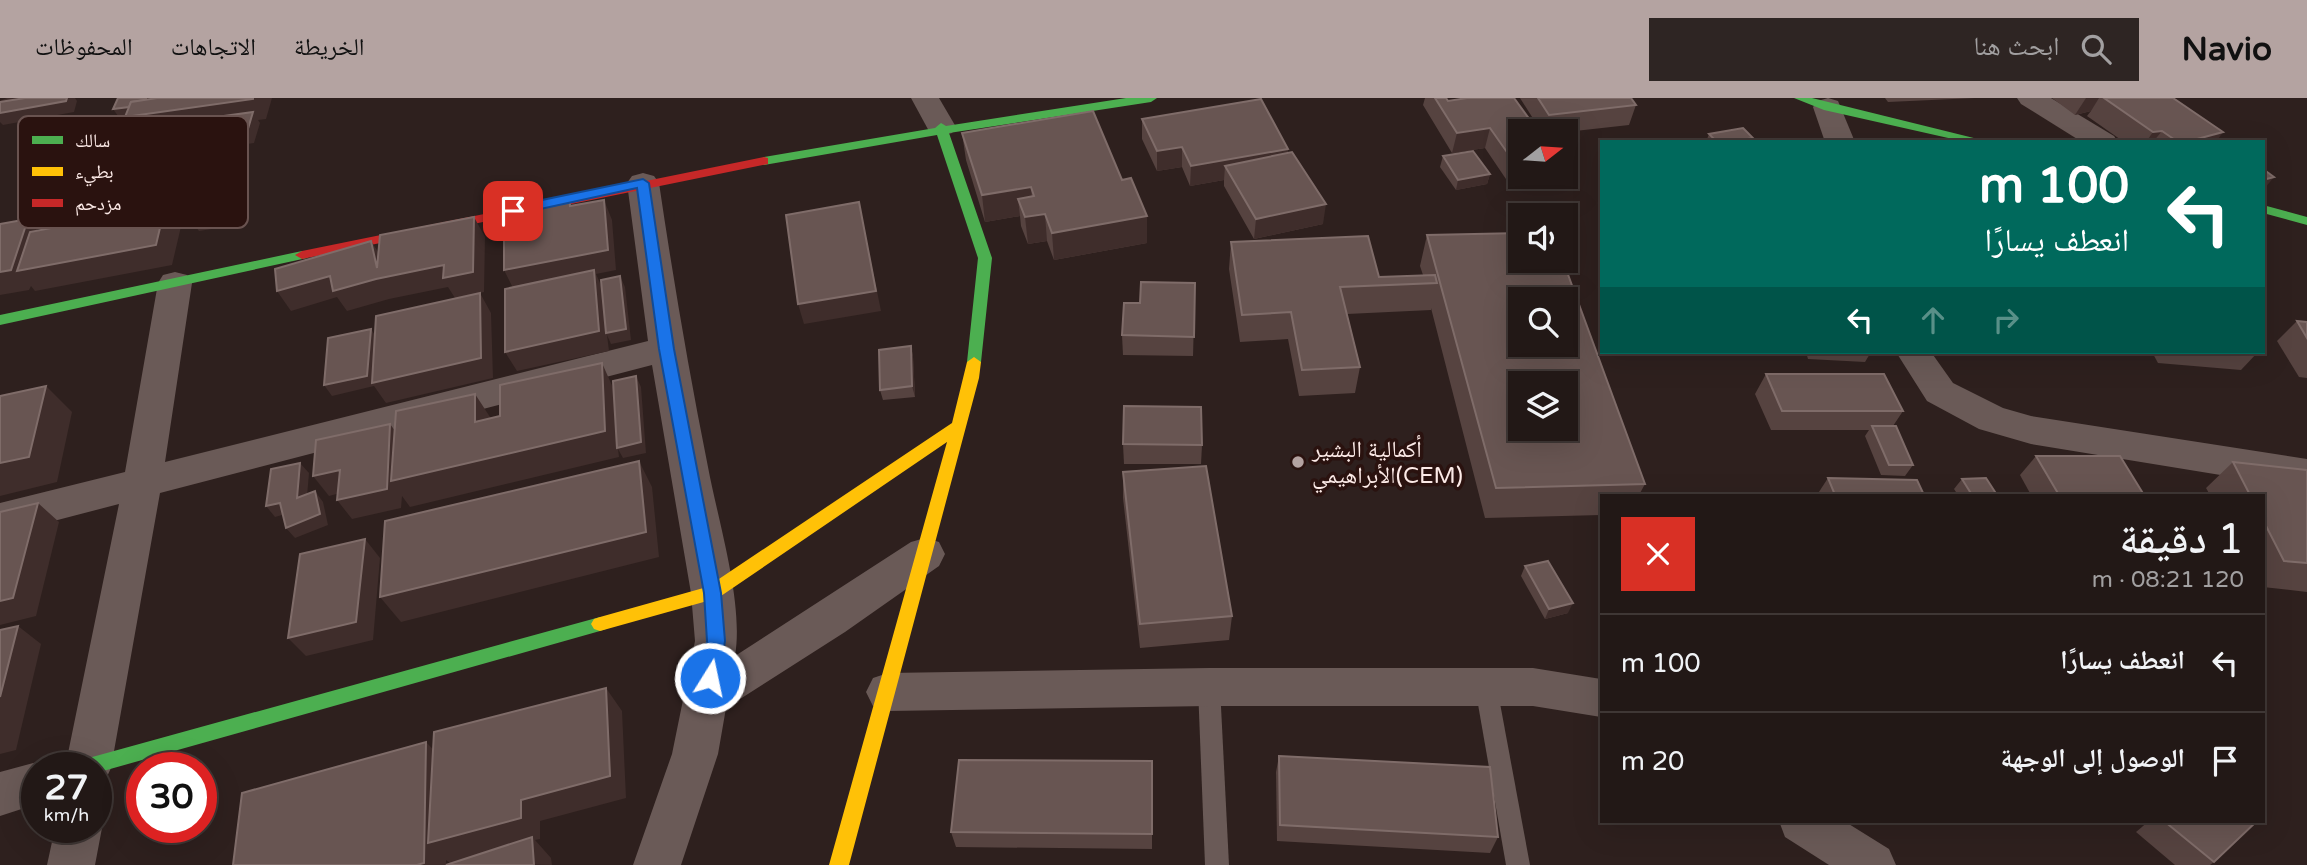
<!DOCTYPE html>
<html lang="ar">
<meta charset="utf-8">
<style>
:root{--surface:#221816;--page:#2e2523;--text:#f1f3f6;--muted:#a2a0a1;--line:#3f3735;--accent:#b4a3a1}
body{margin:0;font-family:"Varela Round","Noto Naskh Arabic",sans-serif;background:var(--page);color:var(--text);direction:rtl;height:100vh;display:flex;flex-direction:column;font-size:26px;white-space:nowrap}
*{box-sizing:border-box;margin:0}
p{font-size:23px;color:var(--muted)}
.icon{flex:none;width:38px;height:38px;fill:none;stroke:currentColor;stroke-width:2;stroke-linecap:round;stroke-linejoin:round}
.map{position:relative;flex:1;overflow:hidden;direction:ltr}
.sheet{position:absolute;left:1600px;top:396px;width:665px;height:329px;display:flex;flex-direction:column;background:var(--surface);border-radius:0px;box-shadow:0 7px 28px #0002,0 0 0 2px var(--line);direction:rtl}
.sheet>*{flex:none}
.hud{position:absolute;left:1600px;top:42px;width:665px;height:214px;border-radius:0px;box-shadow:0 7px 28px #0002,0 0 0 2px var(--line);direction:rtl;background:#00695c;color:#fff;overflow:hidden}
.needle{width:46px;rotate:73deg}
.buttons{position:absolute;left:1508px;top:21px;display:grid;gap:14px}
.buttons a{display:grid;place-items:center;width:70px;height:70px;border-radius:0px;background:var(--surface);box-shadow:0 7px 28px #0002,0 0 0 2px var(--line);font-size:35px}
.speed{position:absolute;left:21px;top:654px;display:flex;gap:14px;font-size:35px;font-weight:700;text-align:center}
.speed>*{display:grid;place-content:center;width:91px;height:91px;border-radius:50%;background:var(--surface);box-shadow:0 7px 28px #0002,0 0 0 2px var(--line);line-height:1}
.speed small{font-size:18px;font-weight:400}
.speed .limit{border:10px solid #d22;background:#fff;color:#111}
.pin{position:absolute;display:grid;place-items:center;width:60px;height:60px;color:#fff;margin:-30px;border-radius:14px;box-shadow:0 4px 10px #0006}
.me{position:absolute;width:77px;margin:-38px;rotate:10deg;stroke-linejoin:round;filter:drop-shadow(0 0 5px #0008)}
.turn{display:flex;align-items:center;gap:24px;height:147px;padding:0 21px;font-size:32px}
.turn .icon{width:91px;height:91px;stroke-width:2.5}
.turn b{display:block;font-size:49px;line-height:60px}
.lanes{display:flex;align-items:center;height:66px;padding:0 21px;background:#0003;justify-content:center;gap:35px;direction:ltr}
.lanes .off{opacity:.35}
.round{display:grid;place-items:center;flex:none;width:74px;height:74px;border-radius:0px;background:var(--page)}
.headline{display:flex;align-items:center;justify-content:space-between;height:119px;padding:0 21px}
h1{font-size:42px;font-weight:600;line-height:52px}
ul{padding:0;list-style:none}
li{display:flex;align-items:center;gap:21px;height:98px;padding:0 21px;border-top:2px solid var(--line)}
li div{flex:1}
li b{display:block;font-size:26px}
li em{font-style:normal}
header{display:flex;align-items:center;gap:42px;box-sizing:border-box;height:98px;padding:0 35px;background:var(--accent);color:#111}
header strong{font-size:33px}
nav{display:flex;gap:38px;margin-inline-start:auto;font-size:24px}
.search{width:490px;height:63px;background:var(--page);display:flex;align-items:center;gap:18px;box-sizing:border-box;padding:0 24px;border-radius:0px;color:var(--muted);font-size:26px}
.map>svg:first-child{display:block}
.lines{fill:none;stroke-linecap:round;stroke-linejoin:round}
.lane{fill:#6a5a57;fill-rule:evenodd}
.street{fill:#6a5a57;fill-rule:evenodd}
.fast{fill:#4caf50;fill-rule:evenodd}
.slow{fill:#ffc107;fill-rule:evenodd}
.jam{fill:#c62828;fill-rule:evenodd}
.wall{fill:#564340}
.shaded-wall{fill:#3f2d2b;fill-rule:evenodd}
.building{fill:#685552;stroke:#7f6c69;stroke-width:2;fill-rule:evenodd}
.route{fill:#1a73e8;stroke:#114b97;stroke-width:2}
.poi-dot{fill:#b4a3a1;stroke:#2a120f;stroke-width:2.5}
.labels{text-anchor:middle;stroke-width:7;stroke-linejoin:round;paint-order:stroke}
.poi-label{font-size:23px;fill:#fceae7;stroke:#2a120f;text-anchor:start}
.key{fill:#2a120f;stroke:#695350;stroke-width:2}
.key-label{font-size:19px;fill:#fceae7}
</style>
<header>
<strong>Navio</strong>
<div class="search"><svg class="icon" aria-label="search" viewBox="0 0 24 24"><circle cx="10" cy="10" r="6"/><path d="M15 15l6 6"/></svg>ابحث هنا</div>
<nav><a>الخريطة</a><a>الاتجاهات</a><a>المحفوظات</a></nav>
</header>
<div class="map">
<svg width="2307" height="767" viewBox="0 0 2307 767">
<rect width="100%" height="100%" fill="#2e201e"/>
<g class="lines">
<!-- lane -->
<g class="lane">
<polygon points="1209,579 1217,582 1220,589 1229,767 1205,767 1198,589 1201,582"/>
<polygon points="1486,579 1494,582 1497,589 1530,767 1506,767 1475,589 1478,582"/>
</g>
<!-- street -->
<g class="street">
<polygon points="911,0 939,0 956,29 952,35 941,38 930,35"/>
<polygon points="1828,0 1838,3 1855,44 1825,44 1813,9 1818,3"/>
<polygon points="2017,0 2051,0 2114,38 2118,44 2082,44 2021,6"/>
<path d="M643 75 654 78 659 85C673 180 689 274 708 369 718 423 744 505 735 558L911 444 925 440 939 444 945 456 939 468 845 534 726 610 718 656 681 767H633L672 656 695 543 691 495 652 267 160 395 111 670 104 685 96 688V670H65L119 406 0 437V405L125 374 158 185 163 177 175 174 187 177 192 185 165 364 648 243 627 85 632 78Z"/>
<polygon points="1896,254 1931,254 1953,285 2003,310 2031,318 2307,361 2307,391 2031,346 1979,331 1927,303"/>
<polygon points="1209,570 1533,570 1601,581 1601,619 1533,608 1209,608 888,613 873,608 866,594 873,580 888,575"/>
<polygon points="37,664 53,670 37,670 37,706 0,718 0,674"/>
<polygon points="96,718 102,730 95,767 47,767 55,730 96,730"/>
<polygon points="1779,723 1844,723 1889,751 1896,767 1829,767 1785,739"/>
</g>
<!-- fast -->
<g class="fast">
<polygon points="1126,0 1157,0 1151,4 949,35 992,160 981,264 974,269 967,264 978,160 937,37 764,67 758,63 764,59 935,30 941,25 946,28"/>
<polygon points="1794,0 1812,0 1990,44 1966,44 1824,12"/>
<polygon points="2263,107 2307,119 2307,127 2263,115"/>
<polygon points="302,153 307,154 309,157 307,160 0,227 0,217"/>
<polygon points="600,519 606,521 609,526 606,531 600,533 96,675 96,670 76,670 78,664 85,661"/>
</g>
<!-- slow -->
<polygon class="slow" points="974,259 981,264 979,280 849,767 829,767 947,344 718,500 600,533 594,531 591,526 594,521 600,519 707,489 952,325 967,264"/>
<!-- jam -->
<polygon class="jam" points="764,59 768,60 768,66 302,161 295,157 302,153"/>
</g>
<!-- wall -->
<g class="wall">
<polygon points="1425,0 1446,0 1448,3 1465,0 1551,81 1510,87 1485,50 1452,55 1423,7"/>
<polygon points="1520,0 1631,0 1636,7 1629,27 1566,34 1566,33 1541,33"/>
<polygon points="1885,0 1975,0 1888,4"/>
<polygon points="2052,0 2173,0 2216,44 2124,44 2087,18 2091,13 2075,17"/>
<polygon points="1142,21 1288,51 1288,55 1323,126 1254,141 1224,88 1224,82 1190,88 1182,69 1157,73 1142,41"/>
<polygon points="962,35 1147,145 1054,162 1047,143 1028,146 1021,128 1020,118 985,124 966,62"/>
<polygon points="1709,36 1751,44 1706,44"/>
<polygon points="1443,58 1490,76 1487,86 1456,92 1440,69"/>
<polygon points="1427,137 1645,386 1639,397 1601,397 1601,417 1485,420 1431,210 1431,212 1347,216 1360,269 1355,295 1299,298 1288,241 1240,244 1229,171 1231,144 1379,179 1423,177 1420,168"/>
<polygon points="1195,185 1193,258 1123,257 1122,237 1140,205"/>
<polygon points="2297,223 2307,224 2307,280 2299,279 2277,243"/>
<polygon points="911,248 913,259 915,299 883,302 880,292"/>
<polygon points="1806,254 1871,254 1865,264 1808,261"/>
<polygon points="2152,254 2258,254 2241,272 2158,265"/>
<polygon points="1766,276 1903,313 1893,328 1913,367 1905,378 1881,377 1865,338 1869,332 1771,332 1755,296"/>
<polygon points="1123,346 1202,347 1201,366 1124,366"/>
<polygon points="2036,358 2144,397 2031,397 2020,377"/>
<polygon points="2233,364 2307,372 2307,494 2263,489 2263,397 2210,397 2206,390"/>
<polygon points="1123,374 1232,518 1229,542 1140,550 1123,400"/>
<polygon points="1828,380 1924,397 1817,397"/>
<polygon points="1962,381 1997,397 1958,397 1954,391"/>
<polygon points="1525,468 1568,515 1545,521 1521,478"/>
<polygon points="1279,658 1498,739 1490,755 1277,743 1276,674"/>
<polygon points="1152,663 1152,751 956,749 951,734"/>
<polygon points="2149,723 2257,723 2214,764 2210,767 2175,767 2136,734"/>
</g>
<!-- shaded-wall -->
<g class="shaded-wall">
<polygon points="7,0 19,0 15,12 0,15 0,3"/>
<polygon points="67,0 75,0 77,3 74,14 3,27 0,24 0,15"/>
<path d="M146 0H272L266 21 258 22 260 25 254 45 219 50 222 54 219 69 220 70 216 94 188 99 185 115H180L183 120 172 167 35 193 31 188 29 192 0 197V174L28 121 46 141 102 130 87 112 55 117 45 106 107 85 125 59 117 48 139 39 126 21 121 22 113 11ZM250 24 210 39 214 45 206 50 199 51 204 31 203 30Z"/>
<polygon points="2086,0 2099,0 2091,13 2075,17"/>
<polygon points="1490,30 1485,50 1452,55 1457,35"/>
<polygon points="2162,33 2153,44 2146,44 2153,34"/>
<polygon points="2223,34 2216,44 2186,44"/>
<polygon points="1753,40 1751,44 1732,44"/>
<polygon points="1182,49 1182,69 1157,73 1157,53"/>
<polygon points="1288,51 1286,71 1225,68 1224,82 1190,88 1191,68"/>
<polygon points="1521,66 1521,79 1552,79 1551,81 1510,87 1516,67"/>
<polygon points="1490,76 1487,86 1456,92 1458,82"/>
<polygon points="2274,79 2265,90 2263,90 2263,82"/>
<polygon points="235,82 242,92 231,128 199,133 191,122"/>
<polygon points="1031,89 1033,116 1018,101 1020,118 985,124 982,97"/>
<polygon points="604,102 612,122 616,172 596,176 603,192 620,178 625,189 631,242 611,246 607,237 609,253 517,273 505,254 514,192 504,172"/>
<polygon points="859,104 881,213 804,226 798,206"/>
<polygon points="1326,106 1323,126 1254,141 1256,121"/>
<polygon points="1045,116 1047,143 1028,146 1025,119"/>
<polygon points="1147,118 1147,145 1054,162 1052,135"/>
<polygon points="474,119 485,139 484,194 455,200 448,189 389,201 347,213 337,199 291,213 277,193 330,178 377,170 371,143 384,163"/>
<polygon points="480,195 491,215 493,280 386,305 374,288 332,298 324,287 371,231 378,242"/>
<polygon points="911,248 913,259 915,299 912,288"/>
<polygon points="602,265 614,292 636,278 641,289 646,355 623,360 618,351 619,359 410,409 402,398 401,410 352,421 337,402 390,326 404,345 402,381"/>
<polygon points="46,288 72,314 57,384 0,398 0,365"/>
<polygon points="475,296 492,322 475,324"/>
<polygon points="639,363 652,389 659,459 401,524 380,499"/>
<polygon points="300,365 309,375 306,410 297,400"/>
<polygon points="340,372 355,391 329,398 313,378"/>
<polygon points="315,393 323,404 328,427 295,440 286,430"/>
<polygon points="38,405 59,424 36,518 0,527 0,503"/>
<polygon points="280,405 289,415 275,419 266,408"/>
<polygon points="365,441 380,460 373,542 306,558 288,540"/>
<polygon points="1573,505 1568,515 1545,521 1549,511"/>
<polygon points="18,528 41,546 16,652 0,656 0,599"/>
<polygon points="606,590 622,613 626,700 540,723 540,741 535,742 551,760 552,767 450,765 446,762 446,767 417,767 426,644 447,666 521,702"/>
</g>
<!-- building -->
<g class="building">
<polygon points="25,0 67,0 66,3 0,15 0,4"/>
<polygon points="118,0 146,0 146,2 131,4 129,9 113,11"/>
<polygon points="157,0 253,0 253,1 125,19 131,4"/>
<polygon points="1435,0 1446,0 1448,3 1467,0 1514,0 1538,33 1521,33 1521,66 1516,67 1490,30 1457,35"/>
<polygon points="1538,0 1631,0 1636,7 1549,17"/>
<polygon points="2104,0 2173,0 2223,34 2186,44 2178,44 2162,33 2153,34"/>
<polygon points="1261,1 1288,51 1191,68 1182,49 1157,53 1142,21"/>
<polygon points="1093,13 1122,82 1131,80 1147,118 1052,135 1045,116 1025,119 1018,101 1034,98 1031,89 982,97 962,35"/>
<polygon points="253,14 247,34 210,39 217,19"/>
<polygon points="1743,30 1753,40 1732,44 1717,44 1709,36"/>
<polygon points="1473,53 1490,76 1458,82 1443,58"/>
<polygon points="1292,54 1326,106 1256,121 1225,68"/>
<polygon points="2263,71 2274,79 2263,82"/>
<polygon points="569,99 570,108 604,102 608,152 504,172 504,111"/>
<polygon points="167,100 156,147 17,173 30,134 62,128 65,118"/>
<polygon points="859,104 876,193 798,206 786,117"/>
<polygon points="474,119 473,174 443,180 444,167 376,181 333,193 330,178 277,193 275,171 371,143 377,170 380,137"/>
<polygon points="28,121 11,172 0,174 0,126"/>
<path d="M1521 135V163H1563L1645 386 1496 390 1427 137ZM1521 201H1566V247H1521ZM1521 285H1566V331H1521Z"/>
<polygon points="1368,138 1379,179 1435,177 1437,185 1340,189 1360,269 1302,272 1291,214 1242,217 1231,144"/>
<polygon points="594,172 599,233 505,254 505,191"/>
<polygon points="620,178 626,231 606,235 601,182"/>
<polygon points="1141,184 1195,185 1194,239 1122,237 1124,205 1140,205"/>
<polygon points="480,195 481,260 372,285 376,218"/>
<polygon points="2297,223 2307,224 2307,240"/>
<polygon points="371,231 367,278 324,287 328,240"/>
<polygon points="911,248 912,288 880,292 879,252"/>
<polygon points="602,265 605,333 391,383 396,313 475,296 475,324 500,318 500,287"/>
<polygon points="1766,276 1884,276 1903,313 1782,313"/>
<polygon points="636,278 641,344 617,350 613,283"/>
<polygon points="46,288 29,359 0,365 0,298"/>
<polygon points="1124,308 1201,309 1202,347 1123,346"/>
<polygon points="390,326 387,391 337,402 340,372 313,378 316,342"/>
<polygon points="1872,328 1896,328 1913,367 1889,367"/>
<polygon points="2036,358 2120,358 2144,397 2059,397"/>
<polygon points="639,363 646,434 380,499 385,423"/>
<polygon points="2233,364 2307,372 2307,465 2284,463 2263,422 2263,397 2250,397"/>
<polygon points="300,365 297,400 315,393 320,416 286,430 280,405 266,408 271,371"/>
<polygon points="1206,368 1232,518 1140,526 1123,374"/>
<polygon points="1828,380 1917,382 1924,397 1835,397"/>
<polygon points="1986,380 1997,397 1972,397 1962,381"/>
<polygon points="38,405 13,500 0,503 0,414"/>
<polygon points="365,441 356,524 288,540 300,456"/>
<polygon points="1548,463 1573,505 1549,511 1525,468"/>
<polygon points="18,528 0,599 0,532"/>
<polygon points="606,590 610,678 521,702 521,720 428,745 434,634"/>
<polygon points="426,644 424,765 417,767 233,767 242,695"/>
<polygon points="1279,658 1490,669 1498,739 1280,727"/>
<polygon points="959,662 1152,663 1152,736 951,734"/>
<polygon points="2164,723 2257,723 2214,764"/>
<polygon points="532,739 534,767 446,767"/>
</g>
<!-- route -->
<polygon class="route" points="643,81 649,85 674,251 721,495 725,543 719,580 716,586 710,588 703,586 701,580 707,543 704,495 659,251 637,90 513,117 506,113 513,108"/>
<!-- markers -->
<circle class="poi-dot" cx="1298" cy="364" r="7"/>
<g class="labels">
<!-- poi labels -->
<g class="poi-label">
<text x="1312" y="359">أكمالية البشير<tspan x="1312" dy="26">الأبراهيمي(CEM)</tspan></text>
</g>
</g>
<!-- legend -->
<rect x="18" y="18" width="230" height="112" rx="10" class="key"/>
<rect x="32" y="38" width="31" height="8" fill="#4caf50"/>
<rect x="32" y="69" width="31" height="9" fill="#ffc107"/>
<rect x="32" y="101" width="31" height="8" fill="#c62828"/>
<g class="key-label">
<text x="75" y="49">سالك</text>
<text x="75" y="80">بطيء</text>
<text x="75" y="112">مزدحم</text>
</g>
</svg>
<div class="buttons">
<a><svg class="needle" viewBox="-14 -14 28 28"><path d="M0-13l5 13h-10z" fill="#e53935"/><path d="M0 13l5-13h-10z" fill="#a2a0a1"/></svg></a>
<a><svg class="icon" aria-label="sound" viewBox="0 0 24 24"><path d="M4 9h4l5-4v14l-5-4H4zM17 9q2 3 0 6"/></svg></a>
<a><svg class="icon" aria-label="search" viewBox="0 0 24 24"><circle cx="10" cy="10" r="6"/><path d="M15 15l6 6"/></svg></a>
<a><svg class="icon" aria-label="layers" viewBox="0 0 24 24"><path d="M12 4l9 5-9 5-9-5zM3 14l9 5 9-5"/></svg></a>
</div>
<div class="speed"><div>27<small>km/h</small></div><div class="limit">30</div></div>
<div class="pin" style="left:513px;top:113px;background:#d93025"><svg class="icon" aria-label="arrive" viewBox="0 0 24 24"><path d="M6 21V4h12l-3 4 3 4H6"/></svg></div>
<svg class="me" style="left:710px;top:580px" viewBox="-20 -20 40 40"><circle r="17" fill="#1a73e8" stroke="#fff" stroke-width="3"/><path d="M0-11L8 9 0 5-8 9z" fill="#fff"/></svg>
<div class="hud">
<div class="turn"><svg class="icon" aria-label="left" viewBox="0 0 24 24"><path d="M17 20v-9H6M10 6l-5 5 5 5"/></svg><div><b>100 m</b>انعطف يسارًا</div></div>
<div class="lanes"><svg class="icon" aria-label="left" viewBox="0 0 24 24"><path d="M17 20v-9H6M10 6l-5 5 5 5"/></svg><svg class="icon off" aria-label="ahead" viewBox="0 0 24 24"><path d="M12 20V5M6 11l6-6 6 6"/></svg><svg class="icon off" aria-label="right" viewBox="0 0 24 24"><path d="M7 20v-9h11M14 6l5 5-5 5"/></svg></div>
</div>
<section class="sheet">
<div class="headline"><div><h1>1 دقيقة</h1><p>120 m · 08:21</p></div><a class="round" style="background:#d93025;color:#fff"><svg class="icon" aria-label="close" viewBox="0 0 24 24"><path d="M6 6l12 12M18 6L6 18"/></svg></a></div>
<ul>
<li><svg class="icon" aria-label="left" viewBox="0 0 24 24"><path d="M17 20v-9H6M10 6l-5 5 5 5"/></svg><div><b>انعطف يسارًا</b></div><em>100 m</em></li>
<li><svg class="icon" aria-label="arrive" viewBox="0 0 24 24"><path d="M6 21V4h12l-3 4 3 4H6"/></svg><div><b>الوصول إلى الوجهة</b></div><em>20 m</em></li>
</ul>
</section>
</div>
